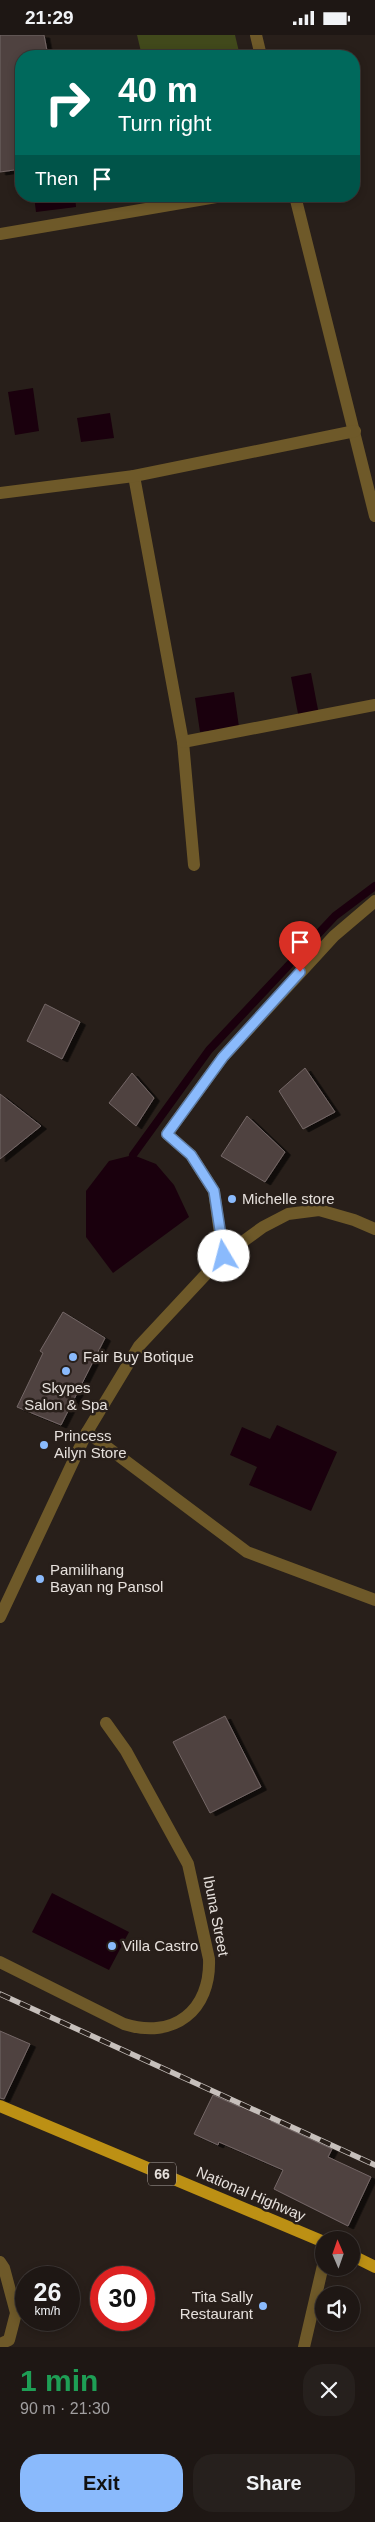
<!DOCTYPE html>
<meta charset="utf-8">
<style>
:root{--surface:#1e1714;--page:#26201d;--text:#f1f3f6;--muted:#a19fa0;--line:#3c3634;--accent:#8abafc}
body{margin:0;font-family:Arial,sans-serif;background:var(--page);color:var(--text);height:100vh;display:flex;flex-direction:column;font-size:19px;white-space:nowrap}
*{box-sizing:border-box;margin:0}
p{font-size:16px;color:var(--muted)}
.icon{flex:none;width:28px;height:28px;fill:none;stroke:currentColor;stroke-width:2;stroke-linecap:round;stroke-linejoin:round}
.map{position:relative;height:2312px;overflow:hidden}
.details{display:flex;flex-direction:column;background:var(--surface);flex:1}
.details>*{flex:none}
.guide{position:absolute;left:15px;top:15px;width:345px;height:152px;border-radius:20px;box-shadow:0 2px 8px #0003,0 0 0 1px var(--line);background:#00695c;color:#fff;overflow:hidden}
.needle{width:32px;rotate:358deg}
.fabs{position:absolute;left:315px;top:2196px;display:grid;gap:10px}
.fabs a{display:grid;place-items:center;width:45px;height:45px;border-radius:50%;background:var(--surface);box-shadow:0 2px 8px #0003,0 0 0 1px var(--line);font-size:25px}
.speed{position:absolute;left:15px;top:2231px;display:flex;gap:10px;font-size:25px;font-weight:700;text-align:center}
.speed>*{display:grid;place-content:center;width:65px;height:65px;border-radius:50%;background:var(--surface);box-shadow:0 2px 8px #0003,0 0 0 1px var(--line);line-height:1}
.speed small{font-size:12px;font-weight:400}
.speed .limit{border:8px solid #d22;background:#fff;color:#111}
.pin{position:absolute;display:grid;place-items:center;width:42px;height:42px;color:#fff;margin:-51px -21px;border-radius:50% 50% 50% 0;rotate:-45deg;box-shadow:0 0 5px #0007}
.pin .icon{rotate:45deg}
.me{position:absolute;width:55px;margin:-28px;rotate:352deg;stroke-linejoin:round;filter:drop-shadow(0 0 4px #0008)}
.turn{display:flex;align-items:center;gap:18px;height:105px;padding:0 20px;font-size:22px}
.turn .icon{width:65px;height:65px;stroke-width:2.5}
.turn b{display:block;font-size:35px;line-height:42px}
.then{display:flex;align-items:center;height:48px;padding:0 20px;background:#0003;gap:10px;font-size:19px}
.round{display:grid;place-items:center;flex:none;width:52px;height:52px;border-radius:20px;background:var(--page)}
.overview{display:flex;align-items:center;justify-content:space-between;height:85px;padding:0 20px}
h1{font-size:30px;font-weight:700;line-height:38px;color:#1e9e55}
.cta{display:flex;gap:10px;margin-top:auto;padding:10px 20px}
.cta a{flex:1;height:58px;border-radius:20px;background:var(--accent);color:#111;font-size:20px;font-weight:700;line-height:58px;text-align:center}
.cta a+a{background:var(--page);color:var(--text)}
.status{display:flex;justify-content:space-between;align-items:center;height:35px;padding:0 25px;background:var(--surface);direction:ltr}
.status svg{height:14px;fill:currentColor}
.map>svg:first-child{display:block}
.green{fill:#41491b}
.water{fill:#1a000d}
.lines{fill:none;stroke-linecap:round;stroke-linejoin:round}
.stream{stroke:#1a000d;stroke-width:8}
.building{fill:#4f4241;stroke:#746766;filter:url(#shadow)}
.service{stroke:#6e5929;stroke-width:12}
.minor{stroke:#6e5929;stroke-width:12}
.primary{stroke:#bc9014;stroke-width:12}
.rail-casing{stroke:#c6bfbb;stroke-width:5.5}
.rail{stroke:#281f1a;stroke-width:4;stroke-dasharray:11;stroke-linecap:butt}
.route-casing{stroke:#5a79a4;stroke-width:12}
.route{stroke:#8abafc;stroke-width:9}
.poi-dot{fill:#8abafc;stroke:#281f1a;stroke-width:2}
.labels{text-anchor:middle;stroke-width:5;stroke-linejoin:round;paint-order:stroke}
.shield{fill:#281f1a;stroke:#ada6a2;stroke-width:1}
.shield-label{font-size:14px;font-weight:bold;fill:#e6e0dc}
.poi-label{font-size:15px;fill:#e6e0dc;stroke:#281f1a;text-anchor:start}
.street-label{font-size:15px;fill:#e6e0dc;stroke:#281f1a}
</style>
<div class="status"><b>21:29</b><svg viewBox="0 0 49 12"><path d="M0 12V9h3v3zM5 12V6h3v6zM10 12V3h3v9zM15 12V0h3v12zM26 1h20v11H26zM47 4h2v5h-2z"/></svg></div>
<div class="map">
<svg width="375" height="2312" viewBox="0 0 375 2312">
<defs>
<filter id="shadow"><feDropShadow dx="5.5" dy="3" stdDeviation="0" flood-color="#0009"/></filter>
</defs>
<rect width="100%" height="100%" fill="#281f1a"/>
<!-- green -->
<polygon class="green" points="137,0 235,0 240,21 142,21"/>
<!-- water -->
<g class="water">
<polygon points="34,161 75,161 76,172 36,177"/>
<polygon points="33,353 39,396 15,400 8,357"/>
<polygon points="110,378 114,403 81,407 77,383"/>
<polygon points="311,638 319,680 299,684 291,642"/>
<polygon points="234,657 239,692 200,697 195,663"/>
<polygon points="133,1120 156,1129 174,1150 189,1182 113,1238 86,1202 86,1156 109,1126"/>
<polygon points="277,1390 337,1417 311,1476 249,1450 257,1432 230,1420 242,1392 270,1404"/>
<polygon points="52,1858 129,1897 109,1935 32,1897"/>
</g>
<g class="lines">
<!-- stream -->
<polyline class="stream" points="133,1120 209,1015 335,881 375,851"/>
</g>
<!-- building -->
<g class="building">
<polygon points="0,0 44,0 48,21 21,21 21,134 0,137"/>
<polygon points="45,969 80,987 62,1024 27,1006"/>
<polygon points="305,1033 335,1077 303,1094 279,1056"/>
<polygon points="132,1038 154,1063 136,1091 109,1068"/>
<polygon points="0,1059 41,1091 0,1124"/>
<polygon points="247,1081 285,1117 265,1147 221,1121"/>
<polygon points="63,1277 105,1303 61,1390 17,1372 43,1318 40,1316"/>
<polygon points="225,1681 261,1752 210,1778 173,1707"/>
<polygon points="0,1996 30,2009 4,2064 0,2063"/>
<polygon points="213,2060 240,2072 242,2069 273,2083 271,2086 332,2114 328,2122 371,2142 348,2191 274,2154 283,2135 219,2107 218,2110 194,2099"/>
</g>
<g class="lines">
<!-- service -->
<polyline class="service" points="87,1397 247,1517 375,1565"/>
<!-- minor -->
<g class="minor">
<polyline points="256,0 261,21"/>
<polyline points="295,161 375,481"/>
<polyline points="0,199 222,161"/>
<polyline points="134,441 183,707 194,830"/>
<polyline points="0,458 134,441 355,396"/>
<polyline points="183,707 375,670"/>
<polyline points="223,1221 214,1156 191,1120 167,1099 223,1022 334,901 375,866"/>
<polyline points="0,1582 87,1397 139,1311 223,1221 263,1192 288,1179 319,1175 354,1185 375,1194"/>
<path d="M0 1927 124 1989C174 2005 211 1975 209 1924L188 1829 126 1716 106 1688"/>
<polyline points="0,2227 4,2233 16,2278 9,2305 0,2309"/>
<polyline points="304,2312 324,2226"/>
</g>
<!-- primary -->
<g class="primary">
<polyline points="0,2071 324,2207"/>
<polyline points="351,2220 375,2232"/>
</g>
<!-- rail casing -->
<g class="rail-casing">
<polyline id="rail" points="0,1959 375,2130"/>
</g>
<!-- rail -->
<use href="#rail" class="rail"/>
</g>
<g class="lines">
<!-- route casing -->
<g class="route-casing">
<polyline id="route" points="224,1221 214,1156 191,1120 167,1099 223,1022 300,937"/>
</g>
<!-- route -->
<use href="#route" class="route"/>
</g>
<!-- markers -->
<g class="poi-dot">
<circle cx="232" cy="1164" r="5"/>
<circle cx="73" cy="1322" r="5"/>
<circle cx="66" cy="1336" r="5"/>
<circle cx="44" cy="1410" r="5"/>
<circle cx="40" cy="1544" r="5"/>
<circle cx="112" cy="1911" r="5"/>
<circle cx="263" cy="2271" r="5"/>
</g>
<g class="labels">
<!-- shield labels -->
<rect class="shield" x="148" y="2127.5" width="28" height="23" rx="4"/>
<g class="shield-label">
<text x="162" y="2144">66</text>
</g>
<!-- poi labels -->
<g class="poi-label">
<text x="242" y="1169">Michelle store</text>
<text x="83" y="1327">Fair Buy Botique</text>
<text x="66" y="1358" text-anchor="middle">Skypes<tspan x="66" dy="17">Salon &amp; Spa</tspan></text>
<text x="54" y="1406">Princess<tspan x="54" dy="17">Ailyn Store</tspan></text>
<text x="50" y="1540">Pamilihang<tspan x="50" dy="17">Bayan ng Pansol</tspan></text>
<text x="122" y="1916">Villa Castro</text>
<text x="253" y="2267" text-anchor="end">Tita Sally<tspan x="253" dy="17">Restaurant</tspan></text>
</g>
<!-- street labels -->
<g class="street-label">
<text transform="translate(216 1881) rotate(79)" y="5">Ibuna Street</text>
<text transform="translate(251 2159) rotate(23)" y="5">National Highway</text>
</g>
</g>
</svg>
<div class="fabs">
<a><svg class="needle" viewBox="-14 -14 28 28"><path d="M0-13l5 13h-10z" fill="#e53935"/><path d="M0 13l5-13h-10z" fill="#a19fa0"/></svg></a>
<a><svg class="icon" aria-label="sound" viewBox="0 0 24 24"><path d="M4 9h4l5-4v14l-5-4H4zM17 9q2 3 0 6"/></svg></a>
</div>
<div class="speed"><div>26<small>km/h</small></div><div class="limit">30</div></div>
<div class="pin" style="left:300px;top:937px;background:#d93025"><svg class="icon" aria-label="arrive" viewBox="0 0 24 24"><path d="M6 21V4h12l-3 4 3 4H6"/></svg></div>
<svg class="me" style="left:224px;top:1221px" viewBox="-20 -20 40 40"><circle r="19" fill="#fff"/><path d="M0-13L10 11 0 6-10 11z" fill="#8abafc"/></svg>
<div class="guide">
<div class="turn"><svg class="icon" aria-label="right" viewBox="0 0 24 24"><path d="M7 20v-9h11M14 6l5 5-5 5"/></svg><div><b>40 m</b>Turn right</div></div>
<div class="then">Then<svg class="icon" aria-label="arrive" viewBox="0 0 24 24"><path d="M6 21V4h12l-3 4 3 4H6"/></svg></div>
</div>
</div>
<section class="details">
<div class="overview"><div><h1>1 min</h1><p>90 m · 21:30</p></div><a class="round"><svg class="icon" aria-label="close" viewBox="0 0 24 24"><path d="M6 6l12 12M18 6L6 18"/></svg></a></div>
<div class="cta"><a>Exit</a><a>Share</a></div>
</section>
